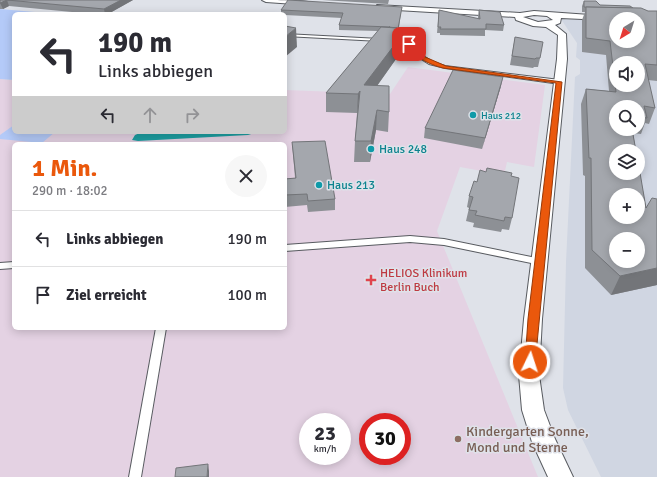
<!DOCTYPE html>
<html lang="de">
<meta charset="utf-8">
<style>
:root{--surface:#fff;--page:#f7f7f7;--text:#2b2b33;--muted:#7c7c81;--line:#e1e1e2;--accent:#ea580c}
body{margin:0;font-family:Signika,sans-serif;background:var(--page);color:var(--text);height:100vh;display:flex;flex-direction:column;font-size:15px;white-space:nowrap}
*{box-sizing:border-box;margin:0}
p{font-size:13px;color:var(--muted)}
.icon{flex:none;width:22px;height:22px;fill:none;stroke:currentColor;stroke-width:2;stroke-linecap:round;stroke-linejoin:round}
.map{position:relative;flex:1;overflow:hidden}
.details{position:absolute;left:12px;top:142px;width:275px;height:188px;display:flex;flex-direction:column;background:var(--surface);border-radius:6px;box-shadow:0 2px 10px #0003}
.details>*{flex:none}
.banner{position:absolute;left:12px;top:12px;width:275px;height:122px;border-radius:6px;box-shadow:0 2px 10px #0003;background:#fff;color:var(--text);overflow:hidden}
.needle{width:26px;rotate:218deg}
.tools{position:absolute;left:609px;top:12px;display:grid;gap:8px}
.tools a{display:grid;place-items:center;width:36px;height:36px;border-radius:50%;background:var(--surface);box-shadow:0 2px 10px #0003;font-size:20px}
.speed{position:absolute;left:299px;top:413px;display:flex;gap:8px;font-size:20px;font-weight:700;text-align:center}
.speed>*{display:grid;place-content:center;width:52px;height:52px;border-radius:50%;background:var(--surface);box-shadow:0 2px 10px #0003;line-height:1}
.speed small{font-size:10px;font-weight:400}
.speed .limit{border:6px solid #d22;background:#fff;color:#111}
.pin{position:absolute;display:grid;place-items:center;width:34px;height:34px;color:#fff;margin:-17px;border-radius:8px;box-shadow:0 2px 6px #0006}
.me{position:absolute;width:44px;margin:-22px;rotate:4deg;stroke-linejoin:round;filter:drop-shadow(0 0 3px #0008)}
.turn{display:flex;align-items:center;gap:14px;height:84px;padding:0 20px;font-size:18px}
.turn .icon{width:52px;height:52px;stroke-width:2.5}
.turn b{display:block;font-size:28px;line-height:34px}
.lanes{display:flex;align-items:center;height:38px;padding:0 20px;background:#0003;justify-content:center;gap:20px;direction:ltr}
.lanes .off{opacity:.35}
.round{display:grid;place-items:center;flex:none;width:42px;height:42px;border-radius:21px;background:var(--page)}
.overview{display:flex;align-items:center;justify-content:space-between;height:68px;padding:0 20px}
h1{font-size:24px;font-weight:800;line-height:30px;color:var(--accent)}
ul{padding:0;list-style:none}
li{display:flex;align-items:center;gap:12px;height:56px;padding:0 20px;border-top:1px solid var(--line)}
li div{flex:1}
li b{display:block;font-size:15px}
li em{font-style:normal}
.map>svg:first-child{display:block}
.built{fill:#d0d6e2;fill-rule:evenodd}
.medical{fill:#e4d2e3;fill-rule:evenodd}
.green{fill:#b4caf8}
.water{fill:#1d9fa2}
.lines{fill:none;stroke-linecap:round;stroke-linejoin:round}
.service-casing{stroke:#585b60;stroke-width:2}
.minor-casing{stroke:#585b60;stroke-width:2}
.service{fill:#fff;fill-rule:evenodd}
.minor{fill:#fff;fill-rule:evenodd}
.wall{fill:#8d9095;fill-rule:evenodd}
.shaded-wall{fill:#737579}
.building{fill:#a4a7ad;stroke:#737579;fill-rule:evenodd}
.route{fill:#ea580c;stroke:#983908}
.culture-dot{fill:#0f9aa8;stroke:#dfe2e9;stroke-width:1.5}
.health-dot{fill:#e0444e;stroke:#dfe2e9;stroke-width:1.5}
.education-dot{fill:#8d6e63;stroke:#dfe2e9;stroke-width:1.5}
.labels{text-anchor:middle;stroke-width:3;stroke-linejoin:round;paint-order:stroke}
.far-culture-label{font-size:10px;fill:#0d838f;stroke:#dfe2e9;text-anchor:start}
.culture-label{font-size:12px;fill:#0d838f;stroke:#dfe2e9;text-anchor:start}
.health-label{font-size:12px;fill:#be3a42;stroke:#dfe2e9;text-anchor:start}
.near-education-label{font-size:14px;fill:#785e54;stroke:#dfe2e9;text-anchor:start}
</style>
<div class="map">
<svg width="657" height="477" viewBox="0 0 657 477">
<rect width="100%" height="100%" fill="#dfe2e9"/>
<!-- built -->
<path class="built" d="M561 19 616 20V41H638L657 31V477H601L568 410 563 388 566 262 575 77 580 74V60L576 57 577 43ZM616 63H638V85H616ZM616 107H638V129H616ZM616 151H638V173H616ZM616 195H638V217H616ZM616 239H638V261H616Z"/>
<!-- medical -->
<path class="medical" d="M408 67 545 85 534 167 507 162 504 175 460 167 437 231 538 477H0V79L14 80V132H285V90L390 94ZM14 144H285V328H14ZM308 422H342V456H308ZM368 422H402V456H368Z"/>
<!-- green -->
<g class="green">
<polygon points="0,9 58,14 14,14 14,80 0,79"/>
<polygon points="14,125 14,132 55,132 42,143 0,139 0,135"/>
</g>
<!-- water -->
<polygon class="water" points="142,132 258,132 248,135 138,141 132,140 135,135"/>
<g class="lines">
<!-- service casing -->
<g class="service-casing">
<g id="service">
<polygon points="285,34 380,39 382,40 380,41 285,36"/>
<polygon points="392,40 411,43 425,57 433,62 445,66 560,80 563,82 560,84 445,68 429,64 421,59 408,45 390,42 390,40"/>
<polygon points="410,236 444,239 541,259 545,262 541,265 444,245 410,242 285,251 285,245"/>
<polygon points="14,262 14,268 0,269 0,263"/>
<polygon points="156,328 166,328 141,477 129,477"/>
</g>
</g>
<!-- minor casing -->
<g class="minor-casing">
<g id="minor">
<path d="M262 0C273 0 305 0 313 3L309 5 266 2Z"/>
<path d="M377 5 520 13 534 11 604 16 608 18 604 20 561 18 560 23 555 25 566 34 567 59 542 319 539 375 544 410 555 439 573 477H548L532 442 522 410 519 375 524 319 557 59 558 35 546 27 533 26 516 20 515 17 380 9H377ZM534 15 547 16 553 20 538 22 523 17Z"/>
</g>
</g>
<!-- service -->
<use href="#service" class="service"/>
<!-- minor -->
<use href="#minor" class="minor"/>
</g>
<!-- wall -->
<g class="wall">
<polygon points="0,0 133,0 108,14 93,14 9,6 3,9 0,9"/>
<polygon points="322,0 389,0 388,4"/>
<path d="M584 1 600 5 633 8 648 11H657V81L648 80 655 108 649 124 645 123 641 134 633 133 646 208 657 199V285L611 295 585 268V176L583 175 581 104 586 89 609 91 606 55 582 52V20L585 12H582V6ZM638 107V129H616Z"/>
<polygon points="281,10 401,12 398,35 401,52 377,86 389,112 388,132 376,130 370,162 354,162 355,141 357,113 326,112 326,93 378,31 339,30 339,25 342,18 285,15 285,14 281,14"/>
<polygon points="439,10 478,19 478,16 479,10 504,25 503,31 485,30 485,36 440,35 440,33 437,33"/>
<polygon points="515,37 540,58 538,67 534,67 533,68 510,65"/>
<polygon points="501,86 482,149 424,138 425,128"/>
<polygon points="292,142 335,199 335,210 308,212 307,205 285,207 285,179 295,178"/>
<polygon points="511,176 512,218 509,230 502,229 501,232 473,227 474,223 466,221 469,208 467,207 469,196 477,182"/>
</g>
<!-- shaded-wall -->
<g class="shaded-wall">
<polygon points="7,0 9,6 3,9 0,3"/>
<polygon points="121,0 133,0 108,14 105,14 104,9"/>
<polygon points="296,28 297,47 285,57 285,37"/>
<polygon points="397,28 396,43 402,35 401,52 364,104 364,85 396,34"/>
<polygon points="503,77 501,86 482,149 485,138"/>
<polygon points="360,91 357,113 358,94"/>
<polygon points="377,110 376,130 370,162 371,141"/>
<polygon points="657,268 657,285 611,295 620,276"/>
<polygon points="208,464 209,471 209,477 207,477"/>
</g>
<!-- building -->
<g class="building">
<polygon points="0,0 121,0 104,9 7,0 0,3"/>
<polygon points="288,0 402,7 397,34 397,28 389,27 390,27 339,25 343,13 281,10"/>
<polygon points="584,1 596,1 600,5 630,6 633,8 584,7"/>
<path d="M586 7 641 8 648 11H657V65L645 64 655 108 644 106 647 118 638 117V107H616V129H632L636 151H616V173H638V161L646 208 652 198 657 199V268L620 276 592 250 591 158H589L586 89 616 92 610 41 586 38ZM616 19H638V41H616ZM616 63H638V85H616ZM616 195H638V217H616ZM616 239H638V261H616Z"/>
<polygon points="439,10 480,19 479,10 500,12 504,25 486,24 486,29 440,29 441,27 438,27"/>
<polygon points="285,26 296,28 285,37"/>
<polygon points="381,27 397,28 396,34 402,35 364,85 389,86 389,112 377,110 371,141 355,141 360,91 358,94 326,93"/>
<polygon points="515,37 543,42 540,58 536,58 535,59 512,56"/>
<polygon points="453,70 503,77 485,138 425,128"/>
<polygon points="325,141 335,199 308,201 307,194 285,195 285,179 296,178 292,142"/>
<polygon points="487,168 512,173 511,176 519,178 512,218 505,217 504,221 475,215 477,211 469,210 473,197 469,196 474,181 477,182 480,170 486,172"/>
<polygon points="208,464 207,477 175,477 176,468"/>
</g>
<!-- route -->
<path class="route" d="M407 43H411L425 57 446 66 562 82 535 365H526L525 362 528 319 556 83 443 68C431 65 410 56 407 43Z"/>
<!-- markers -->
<g class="culture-dot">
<circle cx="473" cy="115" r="4"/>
<circle cx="371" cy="149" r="4"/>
<circle cx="319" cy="185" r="4"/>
</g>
<path class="health-dot" d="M369 274h4v4h4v4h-4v4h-4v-4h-4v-4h4z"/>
<circle class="education-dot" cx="458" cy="439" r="4"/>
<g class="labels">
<!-- far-culture labels -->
<g class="far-culture-label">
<text x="481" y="119">Haus 212</text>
</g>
<!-- culture labels -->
<g class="culture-label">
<text x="379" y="153">Haus 248</text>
<text x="327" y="189">Haus 213</text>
</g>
<!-- health labels -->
<g class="health-label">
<text x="380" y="277">HELIOS Klinikum<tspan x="380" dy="14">Berlin Buch</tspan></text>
</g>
<!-- near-education labels -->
<g class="near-education-label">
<text x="466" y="436">Kindergarten Sonne,<tspan x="466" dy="16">Mond und Sterne</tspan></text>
</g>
</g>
</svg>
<div class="tools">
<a><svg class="needle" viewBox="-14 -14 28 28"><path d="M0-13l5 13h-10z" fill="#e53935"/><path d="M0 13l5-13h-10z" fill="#7c7c81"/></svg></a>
<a><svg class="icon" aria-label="sound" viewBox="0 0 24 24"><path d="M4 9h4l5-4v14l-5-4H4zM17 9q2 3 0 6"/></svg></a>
<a><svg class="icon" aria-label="search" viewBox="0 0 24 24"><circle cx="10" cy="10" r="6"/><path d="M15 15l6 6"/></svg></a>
<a><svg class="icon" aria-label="layers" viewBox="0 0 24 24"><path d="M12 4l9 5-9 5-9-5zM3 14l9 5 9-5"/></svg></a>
<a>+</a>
<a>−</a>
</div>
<div class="speed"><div>23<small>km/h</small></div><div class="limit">30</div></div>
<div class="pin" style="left:409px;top:44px;background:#d93025"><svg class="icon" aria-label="arrive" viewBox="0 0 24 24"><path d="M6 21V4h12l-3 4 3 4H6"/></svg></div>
<svg class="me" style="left:530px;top:362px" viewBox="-20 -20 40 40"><circle r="17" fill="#ea580c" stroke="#fff" stroke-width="3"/><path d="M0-11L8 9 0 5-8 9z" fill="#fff"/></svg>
<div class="banner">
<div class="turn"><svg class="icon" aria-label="left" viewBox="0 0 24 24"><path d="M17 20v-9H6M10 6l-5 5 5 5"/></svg><div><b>190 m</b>Links abbiegen</div></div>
<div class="lanes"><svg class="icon" aria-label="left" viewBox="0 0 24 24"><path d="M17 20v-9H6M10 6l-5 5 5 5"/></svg><svg class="icon off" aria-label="ahead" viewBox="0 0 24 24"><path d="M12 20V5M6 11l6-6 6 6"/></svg><svg class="icon off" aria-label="right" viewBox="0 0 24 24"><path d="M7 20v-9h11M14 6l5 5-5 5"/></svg></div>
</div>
<section class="details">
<div class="overview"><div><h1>1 Min.</h1><p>290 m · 18:02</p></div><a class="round"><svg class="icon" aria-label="close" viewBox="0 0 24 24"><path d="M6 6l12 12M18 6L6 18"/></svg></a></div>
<ul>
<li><svg class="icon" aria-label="left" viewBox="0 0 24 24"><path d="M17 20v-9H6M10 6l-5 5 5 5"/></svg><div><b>Links abbiegen</b></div><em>190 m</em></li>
<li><svg class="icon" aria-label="arrive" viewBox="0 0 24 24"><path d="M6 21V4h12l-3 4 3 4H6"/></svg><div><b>Ziel erreicht</b></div><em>100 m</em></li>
</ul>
</section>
</div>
